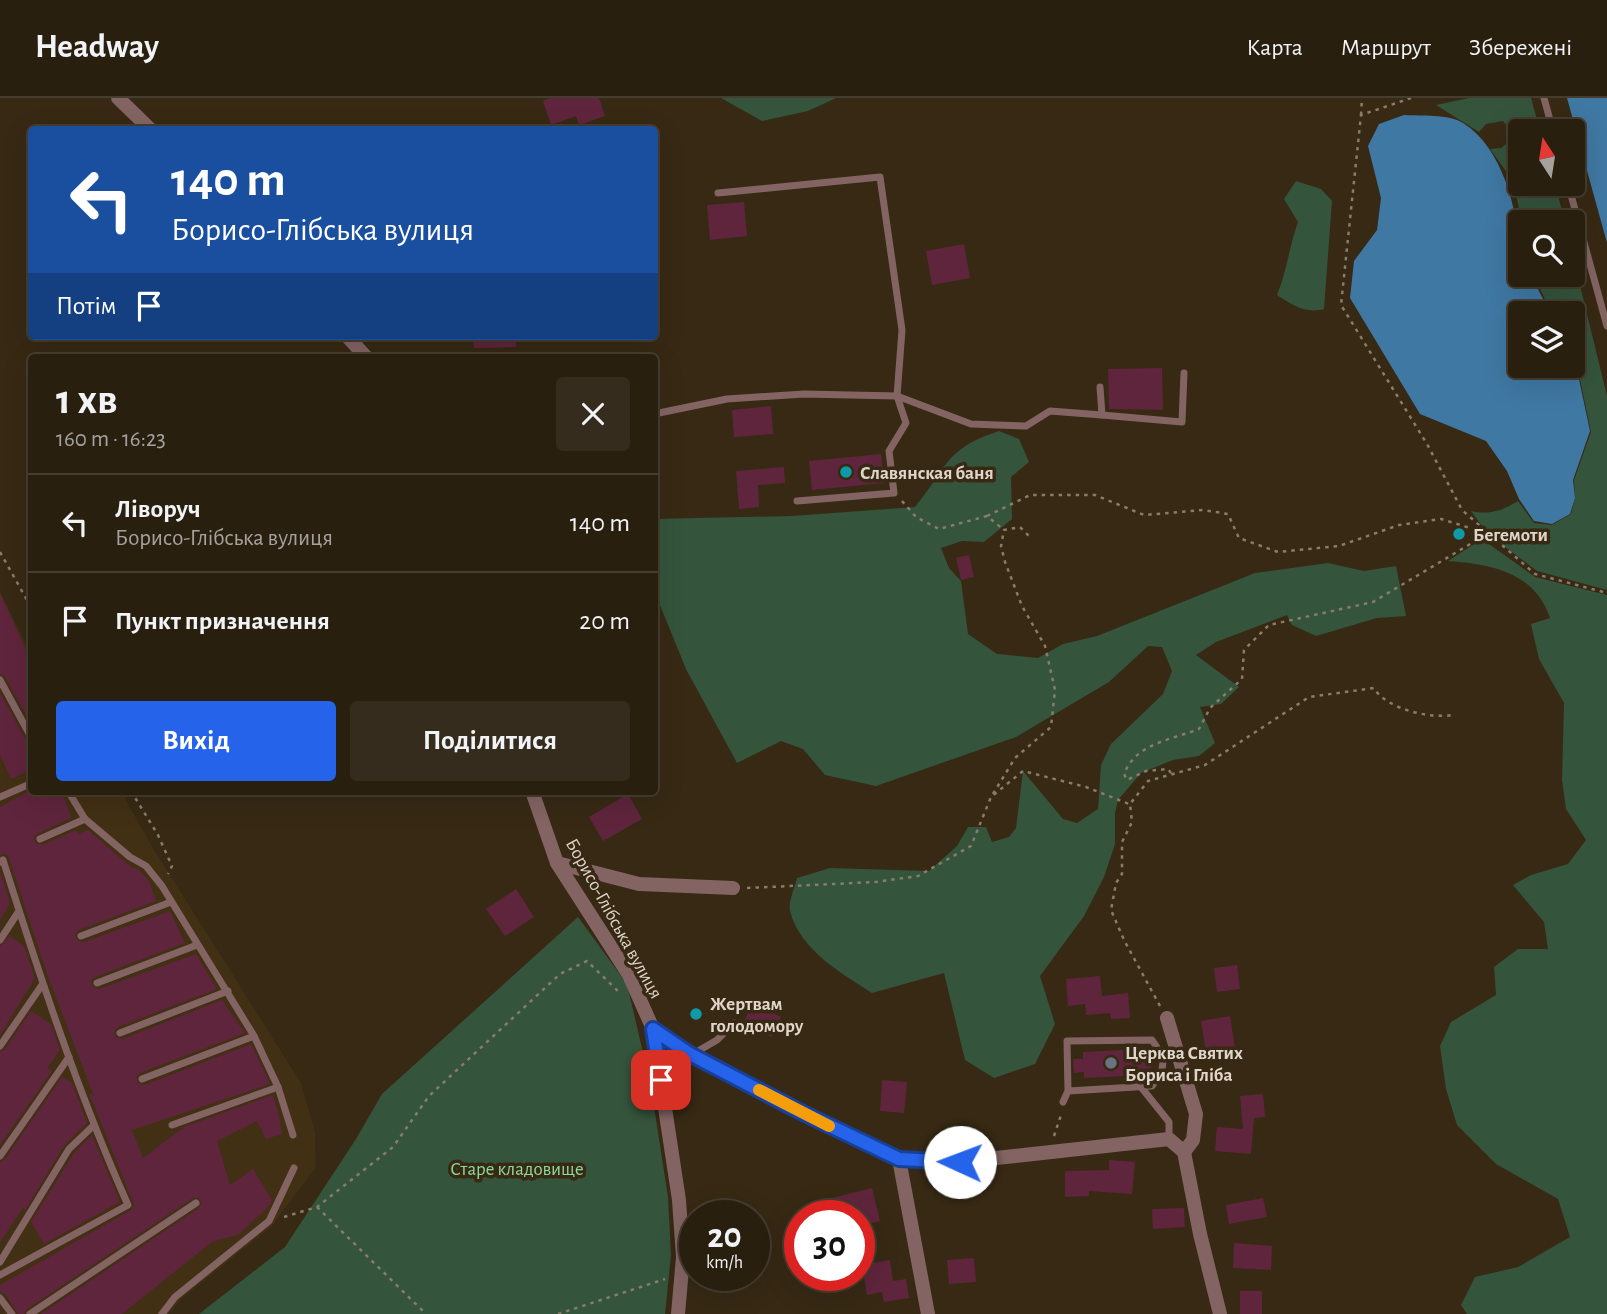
<!DOCTYPE html>
<html lang="uk">
<meta charset="utf-8">
<style>
:root{--surface:#291f0f;--page:#352c1d;--text:#f1f3f6;--muted:#a5a29e;--line:#453d2f;--accent:#2563eb}
body{margin:0;font-family:"Alegreya Sans",sans-serif;background:var(--page);color:var(--text);height:100vh;display:flex;flex-direction:column;font-size:26px;white-space:nowrap}
*{box-sizing:border-box;margin:0}
p{font-size:23px;color:var(--muted)}
.icon{flex:none;width:38px;height:38px;fill:none;stroke:currentColor;stroke-width:2;stroke-linecap:round;stroke-linejoin:round}
.map{position:relative;flex:1;overflow:hidden}
.drawer{position:absolute;left:28px;top:256px;width:630px;height:441px;display:flex;flex-direction:column;background:var(--surface);border-radius:7px;box-shadow:0 7px 28px #0002,0 0 0 2px var(--line)}
.drawer>*{flex:none}
.hud{position:absolute;left:28px;top:28px;width:630px;height:214px;border-radius:7px;box-shadow:0 7px 28px #0002,0 0 0 2px var(--line);background:#1a4fa0;color:#fff;overflow:hidden}
.needle{width:46px;rotate:348deg}
.tools{position:absolute;left:1508px;top:21px;display:grid;gap:14px}
.tools a{display:grid;place-items:center;width:77px;height:77px;border-radius:7px;background:var(--surface);box-shadow:0 7px 28px #0002,0 0 0 2px var(--line);font-size:35px}
.speed{position:absolute;left:679px;top:1102px;display:flex;gap:14px;font-size:35px;font-weight:700;text-align:center}
.speed>*{display:grid;place-content:center;width:91px;height:91px;border-radius:50%;background:var(--surface);box-shadow:0 7px 28px #0002,0 0 0 2px var(--line);line-height:1}
.speed small{font-size:18px;font-weight:400}
.speed .limit{border:10px solid #d22;background:#fff;color:#111}
.pin{position:absolute;display:grid;place-items:center;width:60px;height:60px;color:#fff;margin:-30px;border-radius:14px;box-shadow:0 4px 10px #0006}
.me{position:absolute;width:77px;margin:-38px;rotate:272deg;stroke-linejoin:round;filter:drop-shadow(0 0 5px #0008)}
.turn{display:flex;align-items:center;gap:24px;height:147px;padding:0 28px;font-size:32px}
.turn .icon{width:91px;height:91px;stroke-width:2.5}
.turn b{display:block;font-size:49px;line-height:60px}
.then{display:flex;align-items:center;height:66px;padding:0 28px;background:#0003;gap:14px;font-size:26px}
.round{display:grid;place-items:center;flex:none;width:74px;height:74px;border-radius:7px;background:var(--page)}
.overview{display:flex;align-items:center;justify-content:space-between;height:119px;padding:0 28px}
h1{font-size:42px;font-weight:600;line-height:52px}
.cta{display:flex;gap:14px;margin-top:auto;padding:14px 28px}
.cta a{flex:1;height:80px;border-radius:7px;background:var(--accent);color:#fff;font-size:28px;font-weight:600;line-height:80px;text-align:center}
.cta a+a{background:var(--page);color:var(--text)}
ul{padding:0;list-style:none}
li{display:flex;align-items:center;gap:21px;height:98px;padding:0 28px;border-top:2px solid var(--line)}
li div{flex:1}
li b{display:block;font-size:26px}
li em{font-style:normal}
header{display:flex;align-items:center;gap:42px;box-sizing:border-box;height:98px;padding:0 35px;background:var(--surface);border-bottom:2px solid var(--line)}
header strong{font-size:33px}
nav{display:flex;gap:38px;margin-inline-start:auto;font-size:24px}
.map>svg:first-child{display:block}
.built{fill:#423014}
.green{fill:#35543c}
.water{fill:#3f78a3}
.building{fill:#5f253d}
.lines{fill:none;stroke-linecap:round;stroke-linejoin:round}
.path{stroke:#887c6b;stroke-width:2.5;stroke-dasharray:3.5 5;stroke-linecap:butt}
.service{stroke:#836463;stroke-width:7}
.minor{stroke:#836463;stroke-width:14}
.route-casing{stroke:#184099;stroke-width:18}
.route{stroke:#2563eb;stroke-width:12}
.slow{stroke:#f59e0b;stroke-width:12}
.culture-dot{fill:#0f9aa8;stroke:#372914;stroke-width:2.5}
.worship-dot{fill:#6b7280;stroke:#372914;stroke-width:2.5}
.labels{text-anchor:middle;stroke-width:7;stroke-linejoin:round;paint-order:stroke}
.poi-label{font-size:19px;font-weight:bold;fill:#dfd6c9;stroke:#372914;text-anchor:start}
.street-label{font-size:19px;fill:#dfd6c9;stroke:#372914}
.park-label{font-size:19px;fill:#8adc9d;stroke:#372914}
</style>
<header>
<strong>Headway</strong>
<nav><a>Карта</a><a>Маршрут</a><a>Збережені</a></nav>
</header>
<div class="map">
<svg width="1607" height="1216" viewBox="0 0 1607 1216">
<rect width="100%" height="100%" fill="#372914"/>
<!-- built -->
<polygon class="built" points="0,494 31,556 32,693 121,693 151,747 301,985 315,1034 316,1069 272,1128 182,1200 169,1216 0,1216"/>
<!-- green -->
<g class="green">
<polygon points="721,0 836,0 808,13 762,23"/>
<polygon points="1469,0 1531,0 1540,33 1521,33 1521,86 1555,86 1565,124 1522,124 1513,83 1490,51 1501,50 1510,43 1511,33 1503,23 1486,26 1479,34 1436,7"/>
<path d="M1296 83 1321 91 1332 103 1324 211C1306 216 1292 207 1277 197 1287 173 1289 149 1298 124L1284 101Z"/>
<path d="M1573 159 1607 298V492L1537 473 1487 435 1471 413C1490 417 1502 413 1518 403L1534 425 1552 427 1571 416 1575 400 1574 382 1591 334 1578 272 1573 262V215H1551L1534 177H1573Z"/>
<path d="M999 333 1019 341 1029 364 1011 379 1012 421 984 444 962 443 941 450 949 470 961 483 968 536 997 556 1038 560 1063 546 1097 538 1255 475 1328 465 1364 473 1396 468 1406 518 1377 520 1316 538 1292 527 1287 517 1216 544 1196 557 1239 589 1221 606 1200 609 1215 645 1199 658 1173 662 1141 675 1118 702 1115 715V746L1104 779 1084 818 1040 878 1055 926 1035 966 994 980 965 962 944 875 872 895C841 875 800 852 790 813 788 804 795 789 797 780L830 770 929 773 957 748 968 729H986L992 744 1009 739 1016 730 1023 673 1063 721 1077 725 1098 711 1101 667 1111 646 1163 596 1172 573 1162 549 1148 548 1109 584 1016 639 876 688 825 677 803 651 781 643 737 665 686 571 655 495 654 421 792 418 915 409C948 369 944 351 999 333Z"/>
<path d="M1482 441 1535 479 1607 497V1216H1467L1461 1207 1475 1179 1518 1169 1570 1139 1558 1101 1496 1066 1457 1027 1446 991 1440 948 1451 924 1496 897 1494 869 1518 851H1548L1544 824 1513 787 1531 777 1568 766 1586 742 1566 711 1562 682 1564 605 1539 561 1531 526 1550 520C1535 475 1492 466 1448 463Z"/>
<polygon points="578,819 627,886 651,989 668,1099 671,1157 665,1216 199,1216 285,1149 356,1041 382,996"/>
</g>
<!-- water -->
<g class="water">
<polygon points="1567,0 1607,0 1607,145"/>
<path d="M1404 17C1421 18 1449 16 1463 25 1508 53 1521 128 1521 177H1531L1550 215H1521V268H1573V264L1577 272 1590 333 1573 382 1575 400 1570 416 1552 426 1534 423 1519 401 1507 373 1486 343 1420 316 1350 200 1354 163 1377 132 1381 100 1368 48 1379 26Z"/>
</g>
<!-- building -->
<g class="building">
<polygon points="550,0 599,0 605,18 579,27 576,18 551,27 543,3"/>
<polygon points="744,104 747,138 710,142 707,107"/>
<polygon points="964,146 970,180 932,187 926,153"/>
<polygon points="473,238 516,238 516,249 474,250"/>
<polygon points="1162,270 1163,312 1109,311 1108,271"/>
<polygon points="771,308 773,336 734,339 732,312"/>
<polygon points="881,356 884,385 812,392 809,363"/>
<polygon points="784,369 785,385 758,387 759,409 739,411 736,373"/>
<polygon points="969,457 974,479 961,482 956,460"/>
<polygon points="0,495 32,565 32,627 5,579 0,576"/>
<polygon points="0,595 27,644 32,647 32,671 11,681 0,657"/>
<polygon points="29,693 62,693 71,720 37,736 34,740 36,745 42,747 76,732 78,736 88,732 132,770 137,770 149,783 156,803 79,832 75,836 77,842 83,844 170,813 185,845 95,879 91,883 93,889 99,891 196,856 217,891 118,929 114,933 116,939 122,941 222,902 245,935 140,975 136,979 138,985 144,987 251,946 270,986 132,1032 143,1060 184,1029 273,997 279,1019 282,1036 266,1041 257,1023 217,1043 230,1087 253,1071 272,1102 270,1107 238,1137 213,1143 122,1216 41,1216 199,1110 202,1105 199,1100 193,1100 27,1211 24,1216 18,1216 5,1196 0,1194 0,1187 131,1112 134,1107 89,995 94,998 47,876 9,760 6,756 0,757 0,709"/>
<polygon points="628,696 642,721 603,743 589,719"/>
<polygon points="0,773 10,805 0,822"/>
<polygon points="516,791 534,819 505,838 486,811"/>
<polygon points="10,838 24,848 35,880 0,937 0,848"/>
<polygon points="1237,867 1240,891 1217,894 1214,870"/>
<polygon points="1100,878 1102,898 1128,895 1130,920 1111,921 1110,915 1086,917 1085,906 1068,908 1066,881"/>
<polygon points="752,906 781,919 772,939 743,926"/>
<polygon points="31,913 51,926 60,952 47,970 52,973 0,1047 0,954 5,951"/>
<polygon points="1230,918 1235,950 1206,954 1201,923"/>
<polygon points="1145,951 1151,956 1152,968 1146,977 1084,980 1084,974 1074,975 1073,961 1083,961 1083,954"/>
<polygon points="62,979 72,985 87,1025 64,1048 25,1112 23,1110 0,1144 0,1064 5,1061"/>
<polygon points="882,982 907,984 904,1015 880,1013"/>
<polygon points="1263,996 1265,1019 1254,1020 1251,1056 1215,1053 1217,1029 1243,1031 1240,998"/>
<polygon points="92,1037 120,1104 44,1146 31,1124 74,1055"/>
<polygon points="1109,1062 1135,1064 1132,1096 1089,1093 1089,1098 1065,1099 1065,1073 1109,1072"/>
<polygon points="872,1090 880,1123 859,1128 859,1118 837,1118 832,1100"/>
<polygon points="1263,1100 1267,1119 1229,1126 1226,1107"/>
<polygon points="1184,1110 1185,1129 1153,1131 1152,1111"/>
<polygon points="1234,1145 1272,1148 1271,1172 1233,1170"/>
<polygon points="974,1160 976,1184 949,1186 947,1162"/>
<polygon points="890,1162 893,1183 906,1181 909,1200 884,1204 882,1194 867,1197 862,1167"/>
<rect x="1240" y="1193" width="22" height="23"/>
</g>
<g class="lines">
<!-- path -->
<g class="path">
<polyline points="1411,0 1361,17 1341,207 1427,346 1462,412 1535,476 1607,495"/>
<polyline points="1361,17 1362,0"/>
<polyline points="902,403 916,419 939,431 987,418 1004,432"/>
<polyline points="987,418 1030,397 1095,397 1144,417 1203,412 1228,416 1239,440 1278,454 1339,448 1399,427 1441,421 1486,435"/>
<polyline points="0,454 32,511"/>
<path d="M1171 675 1168 671 1146 673 1127 682 1124 676C1136 645 1171 642 1199 631L1210 610 1242 581 1244 552 1269 527 1373 504 1487 436"/>
<polyline points="131,693 158,737 172,768 168,776"/>
<polyline points="993,696 1015,660 1051,629 1055,592 1045,548 1022,508 1005,464 1001,448 1004,432 1020,429 1029,438"/>
<polyline points="747,790 876,784 918,778 971,748 991,699 1023,673 1086,689 1129,706"/>
<path d="M1160 908 1124 842 1111 812 1116 785 1122 776V744L1132 724 1130 706 1148 683 1205 667 1309 599 1374 590C1386 611 1430 621 1453 617"/>
<polyline points="1054,1038 1062,1014"/>
<polyline points="317,1109 426,1216"/>
<polyline points="284,1119 317,1109 393,1049 429,998 560,876 587,863 620,895"/>
<polyline points="558,1216 665,1181"/>
</g>
<!-- service -->
<g class="service">
<polyline points="1544,0 1553,33"/>
<polyline points="1568,86 1607,228"/>
<polyline points="897,298 971,326 1026,328 1050,313 1102,317 1100,289"/>
<polyline points="654,316 727,301 804,296 897,298 902,232 880,79 718,95"/>
<polyline points="1102,317 1182,324 1184,275"/>
<polyline points="797,403 894,395 889,353 906,325 897,298"/>
<polyline points="0,582 32,641"/>
<polyline points="68,693 85,721 130,759 146,768 162,788 254,938 278,989 293,1037"/>
<polyline points="0,699 32,685"/>
<polyline points="40,741 85,721"/>
<path d="M0 764 3 762C40 879 78 995 128 1107L0 1177"/>
<polyline points="81,838 171,804"/>
<polyline points="0,842 19,813"/>
<polyline points="97,885 197,847"/>
<polyline points="120,935 228,893"/>
<polyline points="0,948 42,887"/>
<polyline points="693,956 717,942 734,925"/>
<polyline points="142,981 254,938"/>
<polyline points="1141,989 1169,1024 1169,1041"/>
<path d="M1063 1004 1068 993 1152 988C1167 969 1166 961 1152 942L1067 943 1068 993"/>
<polyline points="172,1027 278,989"/>
<polyline points="0,1058 69,959"/>
<polyline points="0,1164 69,1051 93,1028"/>
<polyline points="0,1200 12,1216"/>
<polyline points="30,1216 196,1105"/>
<polyline points="162,1216 175,1199 269,1123 294,1070"/>
</g>
<!-- minor -->
<g class="minor">
<polyline points="118,0 151,32"/>
<polyline points="347,238 366,259"/>
<polyline points="532,693 557,765 629,877 653,931 679,1102 683,1159 678,1216"/>
<polyline points="557,765 639,786 733,790"/>
<polyline points="1167,920 1196,1016 1193,1042 1184,1054"/>
<polyline points="653,931 688,955 803,1015 899,1061 960,1064 1169,1041 1184,1054 1200,1136 1220,1216"/>
<polyline points="899,1061 928,1216"/>
</g>
</g>
<g class="lines">
<!-- route casing -->
<g class="route-casing">
<polyline id="route" points="661,982 653,931 688,955 803,1015 899,1061 960,1064"/>
</g>
<!-- route -->
<use href="#route" class="route"/>
<!-- slow -->
<polyline class="slow" points="759,992 829,1028"/>
</g>
<!-- markers -->
<g class="culture-dot">
<circle cx="846" cy="374" r="7"/>
<circle cx="1459" cy="436" r="7"/>
<circle cx="696" cy="916" r="7"/>
</g>
<circle class="worship-dot" cx="1111" cy="965" r="7"/>
<g class="labels">
<!-- poi labels -->
<g class="poi-label">
<text x="860" y="381">Славянская баня</text>
<text x="1473" y="443">Бегемоти</text>
<text x="710" y="912">Жертвам<tspan x="710" dy="22">голодомору</tspan></text>
<text x="1125" y="961">Церква Святих<tspan x="1125" dy="22">Бориса і Гліба</tspan></text>
</g>
<!-- street labels -->
<g class="street-label">
<text transform="translate(615 820) rotate(61)" y="7">Борисо-Глібська вулиця</text>
</g>
<!-- park labels -->
<g class="park-label">
<text x="517" y="1077">Старе кладовище</text>
</g>
</g>
</svg>
<div class="tools">
<a><svg class="needle" viewBox="-14 -14 28 28"><path d="M0-13l5 13h-10z" fill="#e53935"/><path d="M0 13l5-13h-10z" fill="#a5a29e"/></svg></a>
<a><svg class="icon" aria-label="search" viewBox="0 0 24 24"><circle cx="10" cy="10" r="6"/><path d="M15 15l6 6"/></svg></a>
<a><svg class="icon" aria-label="layers" viewBox="0 0 24 24"><path d="M12 4l9 5-9 5-9-5zM3 14l9 5 9-5"/></svg></a>
</div>
<div class="speed"><div>20<small>km/h</small></div><div class="limit">30</div></div>
<div class="pin" style="left:661px;top:982px;background:#d93025"><svg class="icon" aria-label="arrive" viewBox="0 0 24 24"><path d="M6 21V4h12l-3 4 3 4H6"/></svg></div>
<svg class="me" style="left:960px;top:1064px" viewBox="-20 -20 40 40"><circle r="19" fill="#fff"/><path d="M0-13L10 11 0 6-10 11z" fill="#2563eb"/></svg>
<div class="hud">
<div class="turn"><svg class="icon" aria-label="left" viewBox="0 0 24 24"><path d="M17 20v-9H6M10 6l-5 5 5 5"/></svg><div><b>140 m</b>Борисо-Глібська вулиця</div></div>
<div class="then">Потім<svg class="icon" aria-label="arrive" viewBox="0 0 24 24"><path d="M6 21V4h12l-3 4 3 4H6"/></svg></div>
</div>
<section class="drawer">
<div class="overview"><div><h1>1 хв</h1><p>160 m · 16:23</p></div><a class="round"><svg class="icon" aria-label="close" viewBox="0 0 24 24"><path d="M6 6l12 12M18 6L6 18"/></svg></a></div>
<ul>
<li><svg class="icon" aria-label="left" viewBox="0 0 24 24"><path d="M17 20v-9H6M10 6l-5 5 5 5"/></svg><div><b>Ліворуч</b><p>Борисо-Глібська вулиця</p></div><em>140 m</em></li>
<li><svg class="icon" aria-label="arrive" viewBox="0 0 24 24"><path d="M6 21V4h12l-3 4 3 4H6"/></svg><div><b>Пункт призначення</b></div><em>20 m</em></li>
</ul>
<div class="cta"><a>Вихід</a><a>Поділитися</a></div>
</section>
</div>
